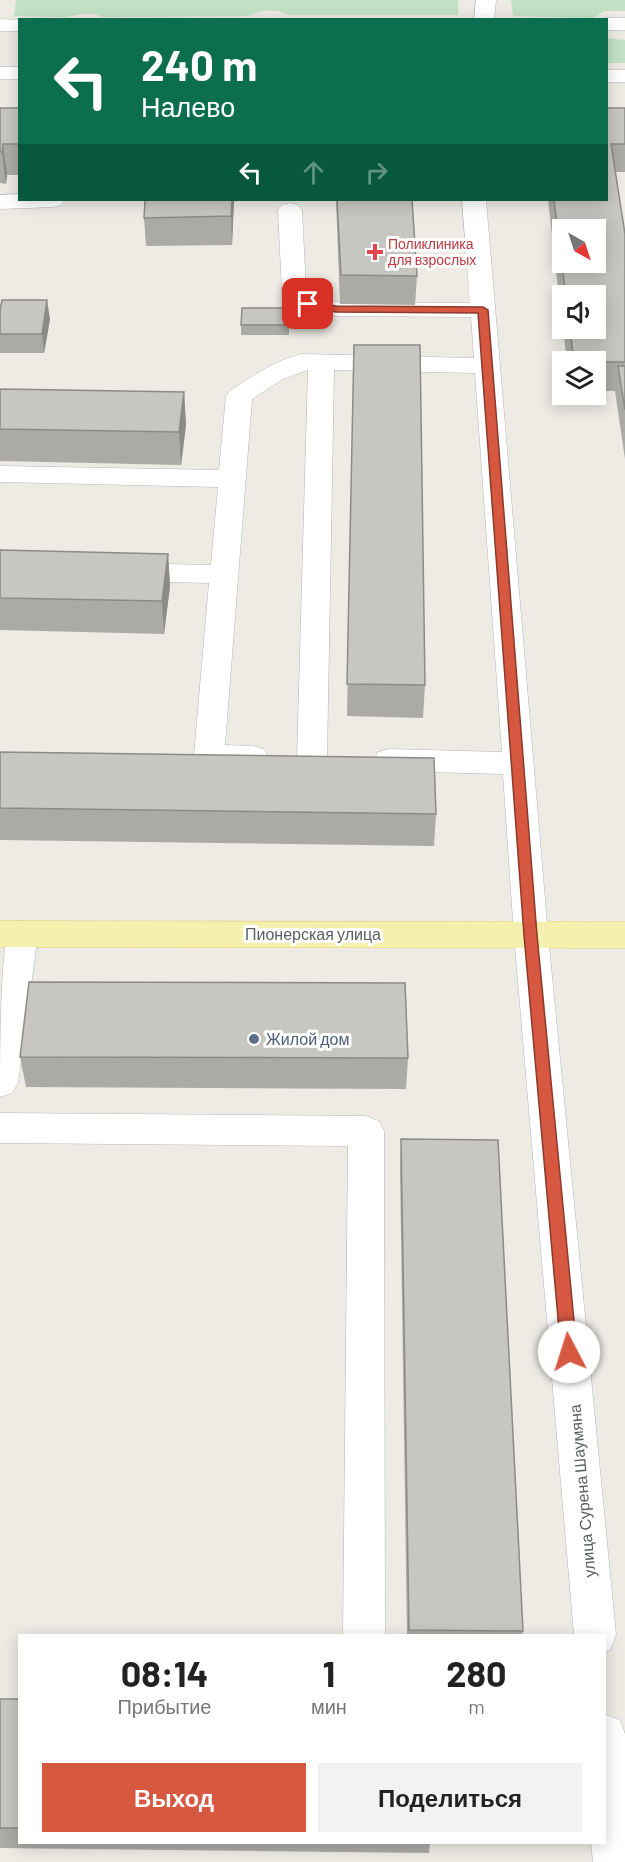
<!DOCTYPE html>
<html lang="ru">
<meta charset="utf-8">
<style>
:root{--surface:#fff;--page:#f2f2f2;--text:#222;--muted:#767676;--accent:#d65840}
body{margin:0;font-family:Barlow,sans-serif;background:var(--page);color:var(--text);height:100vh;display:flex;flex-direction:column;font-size:22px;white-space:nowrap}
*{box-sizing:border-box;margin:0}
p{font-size:20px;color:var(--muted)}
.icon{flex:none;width:33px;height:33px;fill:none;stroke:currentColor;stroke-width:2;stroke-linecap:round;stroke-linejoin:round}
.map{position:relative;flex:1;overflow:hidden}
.details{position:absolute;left:18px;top:1634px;width:588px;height:210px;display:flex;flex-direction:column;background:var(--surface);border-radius:0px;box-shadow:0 3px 15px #0003}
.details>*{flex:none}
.top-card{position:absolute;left:18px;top:18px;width:590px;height:183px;border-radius:0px;box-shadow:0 3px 15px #0003;background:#0b6e4f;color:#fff;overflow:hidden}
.needle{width:39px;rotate:141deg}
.buttons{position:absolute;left:552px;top:219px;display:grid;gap:12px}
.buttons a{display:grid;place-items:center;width:54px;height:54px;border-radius:0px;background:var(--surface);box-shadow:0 3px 15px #0003;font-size:30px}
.pin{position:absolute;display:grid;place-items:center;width:51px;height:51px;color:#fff;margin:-26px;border-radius:12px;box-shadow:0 3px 9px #0006}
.me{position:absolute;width:66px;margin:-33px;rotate:355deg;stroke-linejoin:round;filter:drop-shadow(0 0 4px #0008)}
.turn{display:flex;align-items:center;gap:21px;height:126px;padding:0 24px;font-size:27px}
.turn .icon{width:78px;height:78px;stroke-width:2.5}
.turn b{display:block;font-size:42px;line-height:51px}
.lanes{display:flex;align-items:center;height:57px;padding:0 24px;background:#0003;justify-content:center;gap:30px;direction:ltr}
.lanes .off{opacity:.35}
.eta{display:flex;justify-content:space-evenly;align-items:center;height:102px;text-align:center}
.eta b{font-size:36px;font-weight:700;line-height:42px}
.primary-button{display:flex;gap:12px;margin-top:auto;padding:12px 24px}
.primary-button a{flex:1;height:69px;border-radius:0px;background:var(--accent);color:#fff;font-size:24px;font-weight:700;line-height:69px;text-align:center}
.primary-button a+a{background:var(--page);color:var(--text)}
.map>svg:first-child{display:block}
.green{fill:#c3e2c5}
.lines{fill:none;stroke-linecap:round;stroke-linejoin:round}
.minor-casing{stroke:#b4b5b9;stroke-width:1}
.major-casing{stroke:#e2ca67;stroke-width:1}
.minor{fill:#fff;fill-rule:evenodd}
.major{fill:#f6f0af;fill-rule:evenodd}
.wall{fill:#acaaa5}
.shaded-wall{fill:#8c8b86}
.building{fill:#c8c6c0;stroke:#8c8b86;stroke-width:1.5;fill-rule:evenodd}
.route{fill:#d65840;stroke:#8b392a;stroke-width:1.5}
.health-dot{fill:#e0444e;stroke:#fff;stroke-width:2}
.service-dot{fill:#5c6f8a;stroke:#fff;stroke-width:2}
.labels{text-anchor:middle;stroke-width:6;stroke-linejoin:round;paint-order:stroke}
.far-health-label{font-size:14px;fill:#be3a42;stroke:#fff;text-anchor:start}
.street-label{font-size:16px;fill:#5c5e62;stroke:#fff}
.service-label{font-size:16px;fill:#4e5e75;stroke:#fff;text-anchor:start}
</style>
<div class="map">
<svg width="625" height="1862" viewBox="0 0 625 1862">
<rect width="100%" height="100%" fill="#edebe4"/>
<!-- green -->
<g class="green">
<path d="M16 0H458V15H288C276 8 260 10 248 16L103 17C88 9 76 17 61 17 45 17 29 16 14 16Z"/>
<polygon points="511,0 625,0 625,11 604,11 593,18 513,16"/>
<polygon points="606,38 625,40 625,63 606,63"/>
</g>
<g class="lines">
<!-- minor casing -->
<g class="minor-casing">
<g id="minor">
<polygon points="476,0 496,0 494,20 474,20"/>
<polygon points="606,18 625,18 625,30 606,30 606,20 599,20"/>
<polygon points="0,19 23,20 20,20 20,31 0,31"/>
<rect x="0" y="67" width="20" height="12"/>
<rect x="606" y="70" width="19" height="12"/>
<polygon points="20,194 20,200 65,200 61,205 53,207 0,209 0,195"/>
<path d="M462 200H486L548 935 616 1635 610 1650 604 1652V1635H574L514 935 503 774 389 771 378 768 374 760 378 752 389 749 502 752 475 373 334 370 327 758 323 766 312 769 301 766 297 758 308 370 283 379 252 399 225 745 253 746 264 749 268 757 264 765C244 770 218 768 198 763L194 755 209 583 124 581 114 578 110 572 114 566 124 563 211 565 218 487 0 482V466L219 470 226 396 230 391C252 376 275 361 301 354L474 358 471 317 336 316 299 309 282 292 278 210 282 205 290 203 298 205 302 210 306 290 316 298 336 302 470 303Z"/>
<path d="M21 921 33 925 38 934 18 1083 12 1093 0 1097C0 1058 0 956 9 925Z"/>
<polygon points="0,1113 366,1116 379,1121 384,1131 385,1635 343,1635 348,1146 0,1143"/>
<polygon points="604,1714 620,1720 625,1734 625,1862 593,1862 591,1842 604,1842"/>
</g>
</g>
<!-- major casing -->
<g class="major-casing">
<polygon id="major" points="0,921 625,922 625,948 0,947"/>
</g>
<!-- minor -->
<use href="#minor" class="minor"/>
<!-- major -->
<use href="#major" class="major"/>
</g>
<!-- wall -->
<g class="wall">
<polygon points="0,108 20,108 20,175 7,175 6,184 0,183"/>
<polygon points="606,108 625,108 625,172 615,172 625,234 625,459 615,391 596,391 596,362 567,362 563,328 596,328 596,296 562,296 562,323 548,200 606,200"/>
<polygon points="234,200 232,245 146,246 144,218"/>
<polygon points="336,200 412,200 417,276 415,305 340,304"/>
<polygon points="289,308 289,335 241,335 241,325"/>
<polygon points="0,310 50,319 44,353 0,353"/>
<polygon points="354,345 425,685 423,718 347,716"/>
<polygon points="0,389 184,392 186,425 181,465 0,461"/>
<polygon points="0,550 168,554 170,586 164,634 0,630"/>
<polygon points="0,752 436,814 434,846 0,840"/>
<polygon points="20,1057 408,1058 406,1089 26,1087"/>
<polygon points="401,1139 523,1631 522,1635 407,1635 400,1169"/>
<polygon points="0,1699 20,1699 20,1842 430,1842 429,1853 0,1848"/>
</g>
<!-- shaded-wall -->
<g class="shaded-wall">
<polygon points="3,144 7,175 6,184 2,152"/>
<polygon points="232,200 234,200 232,245 231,216"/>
<polygon points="47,300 50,319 44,353 42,334"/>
<polygon points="184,392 186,425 181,465 179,432"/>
<polygon points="168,554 170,586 164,634 162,601"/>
</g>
<!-- building -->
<g class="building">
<polygon points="0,108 20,108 20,144 3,144 2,152 0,152"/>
<path d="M606 108H625V144H611L625 234V362H574L570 328H596V296H566L554 200H606ZM562 230H596V262H562Z"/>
<polygon points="145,200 232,200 231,216 144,218"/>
<polygon points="337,200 412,200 417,276 341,275"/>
<polygon points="2,300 47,300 42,334 0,334 0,310"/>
<polygon points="242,308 289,308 289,325 241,325"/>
<polygon points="354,345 420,345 425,685 347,684"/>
<polygon points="618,366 625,366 625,410"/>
<polygon points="0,389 184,392 179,432 0,429"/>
<polygon points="0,550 168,554 162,601 0,598"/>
<polygon points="0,752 434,758 436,814 0,808"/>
<polygon points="29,982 405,983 408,1058 20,1057"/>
<polygon points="401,1139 498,1140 523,1631 409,1630"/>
<rect x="0" y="1699" width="20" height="129"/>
</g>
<!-- route -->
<polygon class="route" points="308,301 336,306 483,307 488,310 537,935 577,1352 574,1357 569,1359 563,1357 561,1352 524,935 478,313 336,312 305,306 303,304"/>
<!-- markers -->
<path class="health-dot" d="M372 243h6v6h6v6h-6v6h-6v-6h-6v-6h6z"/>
<circle class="service-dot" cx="254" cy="1039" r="6"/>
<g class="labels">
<!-- far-health labels -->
<g class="far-health-label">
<text x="388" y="249">Поликлиника<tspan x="388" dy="16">для взрослых</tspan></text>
</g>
<!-- street labels -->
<g class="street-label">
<text x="313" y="940">Пионерская улица</text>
<text transform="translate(582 1491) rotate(-95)" y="6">улица Сурена Шаумяна</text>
</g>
<!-- service labels -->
<g class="service-label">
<text x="266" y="1045">Жилой дом</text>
</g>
</g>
</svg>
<div class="buttons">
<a><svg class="needle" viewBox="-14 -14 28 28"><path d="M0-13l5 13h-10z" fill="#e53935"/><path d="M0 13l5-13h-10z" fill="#767676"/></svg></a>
<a><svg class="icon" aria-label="sound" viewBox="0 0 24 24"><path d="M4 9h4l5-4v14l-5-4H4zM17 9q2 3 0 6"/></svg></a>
<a><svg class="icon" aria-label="layers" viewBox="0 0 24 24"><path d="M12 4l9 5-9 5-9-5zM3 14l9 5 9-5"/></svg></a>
</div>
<div class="pin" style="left:308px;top:304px;background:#d93025"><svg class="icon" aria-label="arrive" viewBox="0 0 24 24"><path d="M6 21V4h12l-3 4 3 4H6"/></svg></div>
<svg class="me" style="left:569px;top:1352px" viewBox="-20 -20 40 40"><circle r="19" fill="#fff"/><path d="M0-13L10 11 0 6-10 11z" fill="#d65840"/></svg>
<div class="top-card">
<div class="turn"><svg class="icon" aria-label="left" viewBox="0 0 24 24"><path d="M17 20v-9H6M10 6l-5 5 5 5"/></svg><div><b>240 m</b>Налево</div></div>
<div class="lanes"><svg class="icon" aria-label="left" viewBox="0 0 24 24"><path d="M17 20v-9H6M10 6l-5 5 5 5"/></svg><svg class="icon off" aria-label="ahead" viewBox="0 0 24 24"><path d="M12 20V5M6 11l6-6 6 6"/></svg><svg class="icon off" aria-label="right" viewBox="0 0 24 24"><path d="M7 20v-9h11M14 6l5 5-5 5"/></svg></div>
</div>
<section class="details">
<div class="eta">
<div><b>08:14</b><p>Прибытие</p></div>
<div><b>1</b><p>мин</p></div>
<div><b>280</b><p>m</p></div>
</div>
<div class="primary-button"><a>Выход</a><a>Поделиться</a></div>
</section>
</div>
